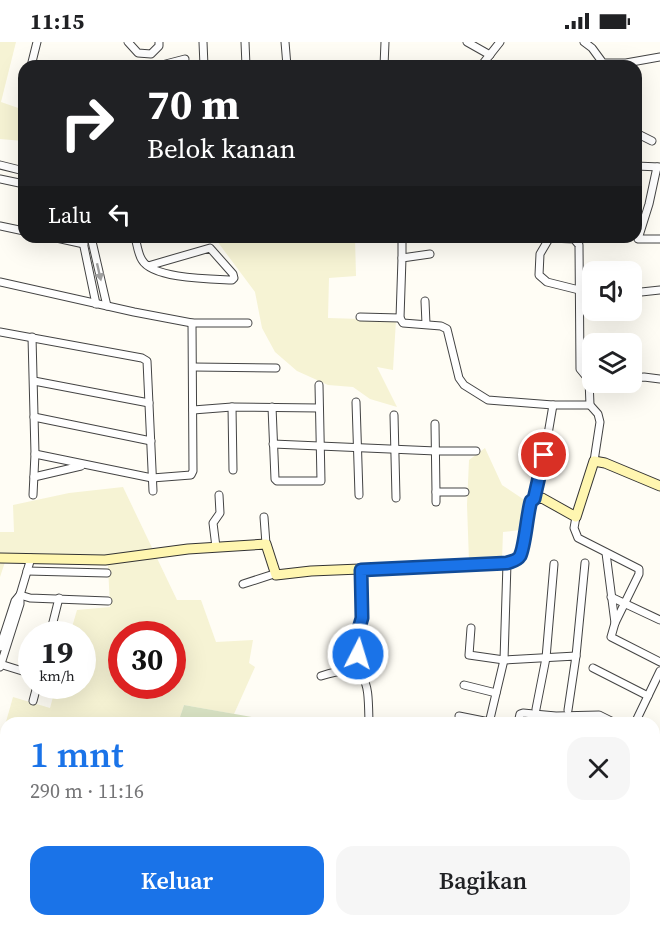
<!DOCTYPE html>
<html lang="id">
<meta charset="utf-8">
<style>
:root{--surface:#fff;--page:#f6f6f6;--text:#202124;--muted:#757577;--accent:#1a73e8}
body{margin:0;font-family:"Source Serif 4",serif;background:var(--page);color:var(--text);height:100vh;display:flex;flex-direction:column;font-size:22px;white-space:nowrap}
*{box-sizing:border-box;margin:0}
p{font-size:20px;color:var(--muted)}
.icon{flex:none;width:33px;height:33px;fill:none;stroke:currentColor;stroke-width:2;stroke-linecap:round;stroke-linejoin:round}
.map{position:relative;flex:1;overflow:hidden}
.sheet{position:absolute;left:0px;top:675px;width:660px;height:210px;display:flex;flex-direction:column;background:var(--surface);border-radius:18px 18px 0 0;box-shadow:0 6px 24px #0002}
.sheet>*{flex:none}
.top-card{position:absolute;left:18px;top:18px;width:624px;height:183px;border-radius:18px;box-shadow:0 6px 24px #0002;background:#202124;color:#fff;overflow:hidden}
.tools{position:absolute;left:582px;top:219px;display:grid;gap:12px}
.tools a{display:grid;place-items:center;width:60px;height:60px;border-radius:12px;background:var(--surface);box-shadow:0 6px 24px #0002;font-size:30px}
.speed{position:absolute;left:18px;top:579px;display:flex;gap:12px;font-size:30px;font-weight:700;text-align:center}
.speed>*{display:grid;place-content:center;width:78px;height:78px;border-radius:50%;background:var(--surface);box-shadow:0 6px 24px #0002;line-height:1}
.speed small{font-size:15px;font-weight:400}
.speed .limit{border:9px solid #d22;background:#fff;color:#111}
.pin{position:absolute;display:grid;place-items:center;width:51px;height:51px;color:#fff;margin:-26px;border:3px solid #fff;border-radius:50%;box-shadow:0 2px 6px #0007}
.me{position:absolute;width:66px;margin:-33px;rotate:5deg;stroke-linejoin:round;filter:drop-shadow(0 0 4px #0008)}
.turn{display:flex;align-items:center;gap:21px;height:126px;padding:0 30px;font-size:27px}
.turn .icon{width:78px;height:78px;stroke-width:2.5}
.turn b{display:block;font-size:42px;line-height:51px}
.then{display:flex;align-items:center;height:57px;padding:0 30px;background:#0003;gap:12px;font-size:22px}
.round{display:grid;place-items:center;flex:none;width:63px;height:63px;border-radius:18px;background:var(--page)}
.summary{display:flex;align-items:center;justify-content:space-between;height:102px;padding:0 30px}
h1{font-size:36px;font-weight:600;line-height:45px;color:var(--accent)}
.cta{display:flex;gap:12px;margin-top:auto;padding:12px 30px}
.cta a{flex:1;height:69px;border-radius:18px;background:var(--accent);color:#fff;font-size:24px;font-weight:600;line-height:69px;text-align:center}
.cta a+a{background:var(--page);color:var(--text)}
.status{display:flex;justify-content:space-between;align-items:center;height:42px;padding:0 30px;background:var(--surface);direction:ltr}
.status svg{height:16px;fill:currentColor}
.map>svg:first-child{display:block}
.farmland{fill:#f6f3d4;fill-rule:evenodd}
.cemetery{fill:#d9e3c4}
.lines{fill:none;stroke-linecap:round;stroke-linejoin:round}
.street-casing{stroke:#444;stroke-width:9}
.secondary-casing{stroke:#333;stroke-width:11}
.street{stroke:#fff;stroke-width:7}
.secondary{stroke:#fff6b0;stroke-width:9}
.oneway{fill:#a0a0a0}
.route-casing{stroke:#114b97;stroke-width:15}
.route{stroke:#1a73e8;stroke-width:10}
</style>
<div class="status"><b>11:15</b><svg viewBox="0 0 49 12"><path d="M0 12V9h3v3zM5 12V6h3v6zM10 12V3h3v9zM15 12V0h3v12zM26 1h20v11H26zM47 4h2v5h-2z"/></svg></div>
<div class="map">
<svg width="660" height="885" viewBox="0 0 660 885">
<rect width="100%" height="100%" fill="#fffdf5"/>
<!-- farmland -->
<g class="farmland">
<polygon points="0,0 16,0 1,60 24,68 23,99 0,97"/>
<polygon points="214,195 355,195 356,234 329,236 328,276 396,278 393,328 377,325 397,365 370,357 353,345 328,343 297,329 275,310 262,286 255,250"/>
<polygon points="485,406 502,443 526,459 520,488 503,490 502,518 469,519 467,463 469,418"/>
<path d="M123 445 177 558H201L216 600 253 598 249 621 255 625 234 672 184 663 178 681H6V718L0 717V701L13 655 50 666 56 644H82V592H70L77 568 110 565 108 524 5 520 0 535V490H14L13 463 69 451ZM122 592H172V644H122Z"/>
<polygon points="341,879 455,879 404,882 404,885 341,885"/>
</g>
<!-- cemetery -->
<polygon class="cemetery" points="184,663 257,676 290,678 359,678 361,681 178,681"/>
<g class="lines">
<!-- street casing -->
<g class="street-casing">
<g id="street">
<polyline points="128,0 138,11 151,12 159,4 159,0"/>
<polyline points="203,0 204,24"/>
<polyline points="245,0 246,24"/>
<polyline points="285,0 287,24"/>
<polyline points="467,0 490,13"/>
<polyline points="584,0 592,6 603,21 626,21 660,15"/>
<polyline points="31,24 37,0"/>
<polyline points="158,24 185,17"/>
<polyline points="384,24 385,0"/>
<polyline points="481,24 500,0"/>
<polyline points="636,91 652,99"/>
<polyline points="0,123 24,129"/>
<polyline points="636,124 660,125"/>
<polyline points="657,125 649,162 638,197 660,197"/>
<polyline points="0,137 24,142"/>
<polyline points="0,184 24,189"/>
<polyline points="52,195 84,202"/>
<polyline points="82,195 96,262"/>
<polyline points="91,195 107,264"/>
<path d="M135 195C137 202 138 212 142 218 153 237 211 237 232 238L234 236 233 232 210 206 148 224"/>
<polyline points="402,195 402,216"/>
<polyline points="550,195 540,212 539,233 547,240 579,248"/>
<polyline points="550,196 574,197 579,203 580,327 589,338 590,363 598,372 600,380 594,419"/>
<polyline points="0,240 134,270 192,281 248,281"/>
<polyline points="632,251 660,248"/>
<polyline points="425,259 426,282"/>
<polyline points="360,275 400,276 402,216 430,212"/>
<polyline points="400,276 403,281 441,284 447,287 459,336 464,343 488,358 553,363 590,363"/>
<polyline points="0,290 142,316 147,319 153,449"/>
<polyline points="32,295 35,412 33,453"/>
<polyline points="193,325 276,326"/>
<polyline points="632,336 644,335 660,337"/>
<polyline points="34,339 149,361"/>
<polyline points="356,360 359,453"/>
<polyline points="232,365 233,428"/>
<polyline points="272,365 275,437 277,439 321,439 319,343"/>
<polyline points="193,368 232,365 319,366"/>
<polyline points="394,373 396,456"/>
<polyline points="34,375 151,399"/>
<polyline points="435,382 436,450 465,450"/>
<polyline points="273,402 436,409 476,409"/>
<polyline points="35,412 152,436 191,433 193,429 192,281"/>
<polyline points="34,435 81,424"/>
<polyline points="436,450 436,460"/>
<polyline points="534,457 541,433 553,363"/>
<polyline points="264,475 266,502"/>
<polyline points="576,475 574,486 578,496 639,527 639,532 615,581 611,595 660,620"/>
<polyline points="216,505 213,481 220,471 219,453"/>
<polyline points="606,511 615,581"/>
<polyline points="27,529 107,531"/>
<polyline points="243,542 274,532"/>
<polyline points="20,553 30,556 108,559"/>
<polyline points="611,555 660,578"/>
<polyline points="471,586 469,613 504,618 576,614 568,668"/>
<polyline points="50,592 59,556"/>
<polyline points="0,605 15,559 20,553"/>
<polyline points="576,614 585,521"/>
<polyline points="0,622 32,632"/>
<polyline points="0,625 20,562 20,553 31,516"/>
<polyline points="593,626 648,654"/>
<polyline points="360,632 357,593 362,576 361,528"/>
<path d="M321 634C370 618 368 640 369 681"/>
<polyline points="464,643 496,651"/>
<polyline points="33,659 37,644"/>
<polyline points="536,667 546,616 554,522"/>
<polyline points="459,674 489,680"/>
<polyline points="489,681 504,618 507,521"/>
<polyline points="518,681 520,672 523,671 556,674 599,673 615,681"/>
<polyline points="635,681 660,629"/>
<polyline points="0,723 6,723"/>
<polyline points="0,759 6,760"/>
<polyline points="654,764 660,749"/>
<polyline points="0,795 6,796"/>
<polyline points="6,842 6,839"/>
<polyline points="29,879 30,885"/>
<polyline points="79,879 79,885"/>
<polyline points="403,879 403,885"/>
<polyline points="650,879 660,883"/>
<polyline points="44,885 44,879"/>
<polyline points="112,885 112,879"/>
<polyline points="170,885 170,879"/>
<polyline points="248,885 249,879"/>
<polyline points="320,885 321,879"/>
<polyline points="422,885 439,885"/>
<polyline points="544,885 545,879"/>
<polyline points="561,885 563,879"/>
<polyline points="633,885 636,879"/>
</g>
</g>
<!-- secondary casing -->
<g class="secondary-casing">
<path id="secondary" d="M0 516 105 518 188 507 266 502 276 533 311 529 507 521C511 519 516 519 519 514 526 505 526 472 531 458L542 456 576 475 594 419 605 421 660 444"/>
</g>
<!-- street -->
<use href="#street" class="street"/>
<!-- secondary -->
<use href="#secondary" class="secondary"/>
</g>
<!-- one-way arrows -->
<defs><path id="oneway-solid" d="M-6-.8H1V-3.2L6.5 0L1 3.2V.8H-6Z" transform="scale(1.5)"/></defs>
<use class="oneway" href="#oneway-solid" transform="translate(99 230) rotate(77)"/>
<g class="lines">
<!-- route casing -->
<g class="route-casing">
<path id="route" d="M358 612 357 593 362 576 361 528 507 521C512 519 517 519 520 514 525 505 527 472 531 459L534 457 544 413"/>
</g>
<!-- route -->
<use href="#route" class="route"/>
</g>
</svg>
<div class="tools">
<a><svg class="icon" aria-label="sound" viewBox="0 0 24 24"><path d="M4 9h4l5-4v14l-5-4H4zM17 9q2 3 0 6"/></svg></a>
<a><svg class="icon" aria-label="layers" viewBox="0 0 24 24"><path d="M12 4l9 5-9 5-9-5zM3 14l9 5 9-5"/></svg></a>
</div>
<div class="speed"><div>19<small>km/h</small></div><div class="limit">30</div></div>
<div class="pin" style="left:544px;top:413px;background:#d93025"><svg class="icon" aria-label="arrive" viewBox="0 0 24 24"><path d="M6 21V4h12l-3 4 3 4H6"/></svg></div>
<svg class="me" style="left:358px;top:612px" viewBox="-20 -20 40 40"><circle r="17" fill="#1a73e8" stroke="#fff" stroke-width="3"/><path d="M0-11L8 9 0 5-8 9z" fill="#fff"/></svg>
<div class="top-card">
<div class="turn"><svg class="icon" aria-label="right" viewBox="0 0 24 24"><path d="M7 20v-9h11M14 6l5 5-5 5"/></svg><div><b>70 m</b>Belok kanan</div></div>
<div class="then">Lalu<svg class="icon" aria-label="left" viewBox="0 0 24 24"><path d="M17 20v-9H6M10 6l-5 5 5 5"/></svg></div>
</div>
<section class="sheet">
<div class="summary"><div><h1>1 mnt</h1><p>290 m · 11:16</p></div><a class="round"><svg class="icon" aria-label="close" viewBox="0 0 24 24"><path d="M6 6l12 12M18 6L6 18"/></svg></a></div>
<div class="cta"><a>Keluar</a><a>Bagikan</a></div>
</section>
</div>
